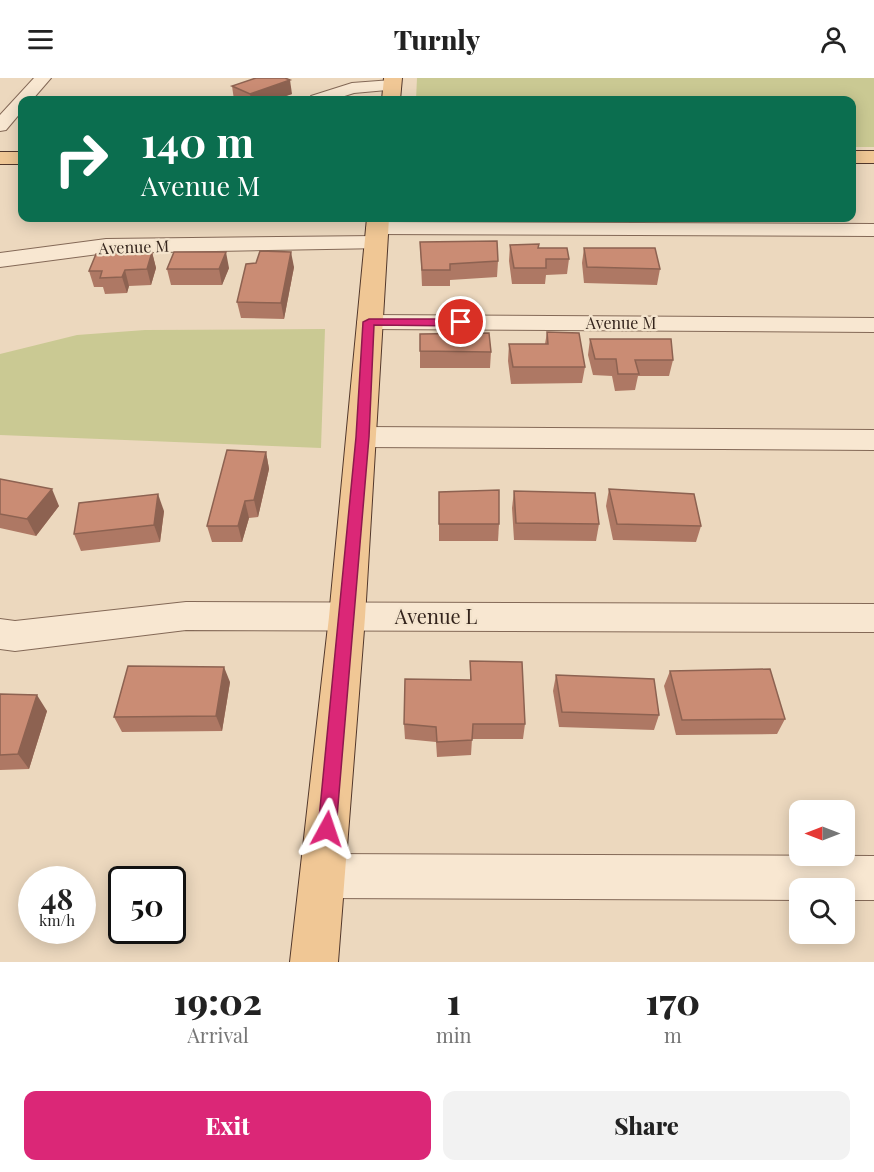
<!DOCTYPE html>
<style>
:root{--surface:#fff;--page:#f2f2f2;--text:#222;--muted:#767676;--accent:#db2777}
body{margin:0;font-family:"Playfair Display",serif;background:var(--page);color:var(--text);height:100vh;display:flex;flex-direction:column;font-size:22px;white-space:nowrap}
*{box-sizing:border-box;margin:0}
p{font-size:20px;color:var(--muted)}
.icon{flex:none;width:33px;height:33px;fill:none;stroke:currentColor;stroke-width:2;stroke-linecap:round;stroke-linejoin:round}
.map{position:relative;height:884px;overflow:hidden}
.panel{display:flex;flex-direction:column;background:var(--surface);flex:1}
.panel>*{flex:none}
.hud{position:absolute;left:18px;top:18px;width:838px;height:126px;border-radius:12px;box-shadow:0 3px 15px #0003;background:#0b6e4f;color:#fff;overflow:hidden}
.needle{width:39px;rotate:270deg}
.fabs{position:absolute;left:789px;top:722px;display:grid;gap:12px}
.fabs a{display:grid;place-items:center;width:66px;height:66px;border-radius:12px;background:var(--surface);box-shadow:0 3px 15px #0003;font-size:30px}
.speed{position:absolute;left:18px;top:788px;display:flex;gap:12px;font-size:30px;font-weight:700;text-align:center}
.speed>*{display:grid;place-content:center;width:78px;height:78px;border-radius:50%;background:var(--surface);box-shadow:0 3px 15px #0003;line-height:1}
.speed small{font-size:15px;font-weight:400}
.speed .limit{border:3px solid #111;border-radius:9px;background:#fff;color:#111}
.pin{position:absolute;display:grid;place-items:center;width:51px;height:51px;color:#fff;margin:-26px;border:3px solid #fff;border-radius:50%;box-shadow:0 2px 6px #0007}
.me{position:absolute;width:66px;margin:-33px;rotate:5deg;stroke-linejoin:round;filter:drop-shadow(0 0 4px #0008)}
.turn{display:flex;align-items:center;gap:21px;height:126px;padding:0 24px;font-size:27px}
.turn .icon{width:78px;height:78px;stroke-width:2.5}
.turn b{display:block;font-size:42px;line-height:51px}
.eta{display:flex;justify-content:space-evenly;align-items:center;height:102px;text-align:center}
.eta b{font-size:36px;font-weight:800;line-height:42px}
.primary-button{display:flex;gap:12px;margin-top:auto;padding:12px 24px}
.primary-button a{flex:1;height:69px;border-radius:12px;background:var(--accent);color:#fff;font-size:24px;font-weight:800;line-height:69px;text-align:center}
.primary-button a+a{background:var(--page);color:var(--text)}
header{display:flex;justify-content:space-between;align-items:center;height:78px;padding:0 24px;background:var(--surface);font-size:27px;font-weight:800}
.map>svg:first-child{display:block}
.green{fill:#cac993}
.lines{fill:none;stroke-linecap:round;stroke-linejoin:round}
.minor-casing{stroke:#846957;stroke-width:2}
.major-casing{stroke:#52382c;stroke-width:2}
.minor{fill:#f8e7d1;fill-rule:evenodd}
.major{fill:#f0c795;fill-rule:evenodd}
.wall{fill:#ae7864}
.shaded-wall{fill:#8d6251}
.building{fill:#ca8c74;stroke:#8d6251;stroke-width:1.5}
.route{fill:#db2777;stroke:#8e194d;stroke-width:1.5}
.labels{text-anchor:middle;stroke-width:4.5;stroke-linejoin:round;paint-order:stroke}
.far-street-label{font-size:16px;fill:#34241c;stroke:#f4e4cd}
.street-label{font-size:20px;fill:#34241c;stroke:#f4e4cd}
</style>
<header><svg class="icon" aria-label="menu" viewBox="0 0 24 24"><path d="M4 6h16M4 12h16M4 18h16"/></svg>Turnly<svg class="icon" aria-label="person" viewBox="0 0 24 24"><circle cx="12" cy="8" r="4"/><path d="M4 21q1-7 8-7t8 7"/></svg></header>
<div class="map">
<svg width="874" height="884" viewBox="0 0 874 884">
<rect width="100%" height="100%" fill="#ecd8be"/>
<!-- green -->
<g class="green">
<polygon points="417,0 874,0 874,69 852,69 852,22 416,22"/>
<polygon points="325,251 321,370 0,357 0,276 77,257 145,252"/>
</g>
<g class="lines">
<!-- minor casing -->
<g class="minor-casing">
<g id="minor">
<polygon points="34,0 51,0 32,22 22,22 22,33 6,52 0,53 0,37"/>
<polygon points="392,2 398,3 400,7 398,11 354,15 332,22 308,22 311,18 352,5"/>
<polygon points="377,144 874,146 874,158 377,156 369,155 366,150 369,145"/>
<polygon points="376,158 384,160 387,165 384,170 106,175 0,189 0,175 106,161"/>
<polygon points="369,237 874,240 874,254 369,251 360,249 357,244 360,239"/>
<polygon points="363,349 874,352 874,372 363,369 353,366 349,359 353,352"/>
<polygon points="186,524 874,526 874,554 186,552 15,573 0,571 0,541 15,543"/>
<polygon points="323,776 874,778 874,822 844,822 844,810 800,810 800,822 323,820 308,813 301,798 308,783"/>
</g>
</g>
<!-- major casing -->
<g class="major-casing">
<g id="major">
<polygon points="384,0 402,0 400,22 382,22"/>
<rect x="852" y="73" width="22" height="12"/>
<rect x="0" y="74" width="22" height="12"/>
<polygon points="367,140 389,140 365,539 338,884 290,884 329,539"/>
</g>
</g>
<!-- minor -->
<use href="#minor" class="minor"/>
<!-- major -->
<use href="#major" class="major"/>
</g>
<!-- wall -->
<g class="wall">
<polygon points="232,8 292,16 274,22 234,22"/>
<polygon points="57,140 97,140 58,142"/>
<polygon points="420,164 498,183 497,199 450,202 450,208 422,208"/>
<polygon points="510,167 569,181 567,196 546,197 545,206 512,206 509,183"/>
<polygon points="584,170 660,191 657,207 584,205 582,185"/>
<polygon points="152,174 156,190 151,207 129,208 127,215 105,216 103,209 94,209 89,193"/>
<polygon points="256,185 294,189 284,241 241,240 237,224"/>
<polygon points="229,190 222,207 171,207 167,191"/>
<polygon points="547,254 585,289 582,305 511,306 508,283 509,266 545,266"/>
<polygon points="420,256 491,274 490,290 420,290"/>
<polygon points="590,261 673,282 669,298 638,298 635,312 615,313 612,298 593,297 588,277"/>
<polygon points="266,374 269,391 258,439 249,440 242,464 212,464 207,448"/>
<polygon points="0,401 59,428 36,458 0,450"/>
<polygon points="609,411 701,448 696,464 613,462 606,428"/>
<polygon points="514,413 599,446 596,463 514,462 512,430"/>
<polygon points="439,414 499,446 498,463 439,463"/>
<polygon points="164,433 160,464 81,473 74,456"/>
<polygon points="470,583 525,646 523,661 472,661 471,677 437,679 436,664 405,661 404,646 470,602"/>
<polygon points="670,593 785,641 777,656 676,657 664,608"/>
<polygon points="556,597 659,637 654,652 559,649 553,613"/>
<polygon points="230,604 222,653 122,654 114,639"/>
<polygon points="0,616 47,633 29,691 0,692"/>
</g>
<!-- shaded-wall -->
<g class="shaded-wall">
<polygon points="290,2 292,16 274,22 251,22 250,16"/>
<polygon points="152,174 156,190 151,207 147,191"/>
<polygon points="226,174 229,190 222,207 219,191"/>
<polygon points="291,174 294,189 284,241 281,225"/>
<polygon points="125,192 129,208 127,215 122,199"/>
<polygon points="266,374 269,391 258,439 254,422"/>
<polygon points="52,411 59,428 36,458 27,441"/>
<polygon points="158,416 164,433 160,464 154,447"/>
<polygon points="245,423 249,440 242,464 238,448"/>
<polygon points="224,589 230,604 222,653 216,638"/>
<polygon points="37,617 47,633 29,691 18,676"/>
</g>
<!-- building -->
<g class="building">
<polygon points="256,0 285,0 290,2 250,16 232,8"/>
<polygon points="315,19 322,22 307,22"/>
<polygon points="497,163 498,183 450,186 450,192 422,192 420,164"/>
<polygon points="539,166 538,170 567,170 569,181 546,181 546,190 514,190 510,167"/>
<polygon points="584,170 655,170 660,191 587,189"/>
<polygon points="260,173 291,174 281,225 237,224 246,186 256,185"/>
<polygon points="152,174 147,191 125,192 122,199 100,200 102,193 89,193 96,176"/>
<polygon points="174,174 226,174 219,191 167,191"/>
<polygon points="547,254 579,255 585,289 513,289 509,266 548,266"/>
<polygon points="489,255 491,274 420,273 420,256"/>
<polygon points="590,261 671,261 673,282 635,282 639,296 618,296 616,281 595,281"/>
<polygon points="227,372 266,374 254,422 245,423 238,448 207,448"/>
<polygon points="0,401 52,411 27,441 0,436"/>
<polygon points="609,411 694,416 701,448 617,446"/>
<polygon points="499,412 499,446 439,446 439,414"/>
<polygon points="514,413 595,415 599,446 516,445"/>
<polygon points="158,416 154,447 74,456 79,425"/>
<polygon points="470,583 522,584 525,646 473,646 472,662 437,664 436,649 404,646 405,601 471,602"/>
<polygon points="128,588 224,589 216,638 114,639"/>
<polygon points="770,591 785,641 682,642 670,593"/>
<polygon points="556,597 654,601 659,637 562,634"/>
<polygon points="0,616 37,617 18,676 0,677"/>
</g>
<!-- route -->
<polygon class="route" points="369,241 461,241 466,244 461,248 374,247 369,359 336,751 333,757 327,760 321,757 318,751 356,359 363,244"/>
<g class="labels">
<!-- far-street labels -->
<g class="far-street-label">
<text transform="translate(134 169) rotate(-2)" y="6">Avenue M</text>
<text x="621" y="251">Avenue M</text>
</g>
<!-- street labels -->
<g class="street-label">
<text x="436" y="546">Avenue L</text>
</g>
</g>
</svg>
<div class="fabs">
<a><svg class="needle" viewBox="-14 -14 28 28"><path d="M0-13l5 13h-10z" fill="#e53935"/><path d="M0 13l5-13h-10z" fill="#767676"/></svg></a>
<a><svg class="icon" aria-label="search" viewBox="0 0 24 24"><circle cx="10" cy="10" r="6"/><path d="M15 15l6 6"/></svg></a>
</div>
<div class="speed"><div>48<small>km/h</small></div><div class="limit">50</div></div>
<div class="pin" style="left:461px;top:244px;background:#d93025"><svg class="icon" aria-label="arrive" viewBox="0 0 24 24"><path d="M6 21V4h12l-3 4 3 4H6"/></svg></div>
<svg class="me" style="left:327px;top:751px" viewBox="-20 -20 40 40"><path d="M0-17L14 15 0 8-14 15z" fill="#db2777" stroke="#fff" stroke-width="4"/></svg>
<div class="hud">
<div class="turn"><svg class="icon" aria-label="right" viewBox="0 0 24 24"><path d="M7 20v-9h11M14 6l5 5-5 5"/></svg><div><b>140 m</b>Avenue M</div></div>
</div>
</div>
<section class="panel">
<div class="eta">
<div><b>19:02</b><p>Arrival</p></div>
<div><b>1</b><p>min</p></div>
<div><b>170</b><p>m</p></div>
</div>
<div class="primary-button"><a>Exit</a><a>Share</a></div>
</section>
